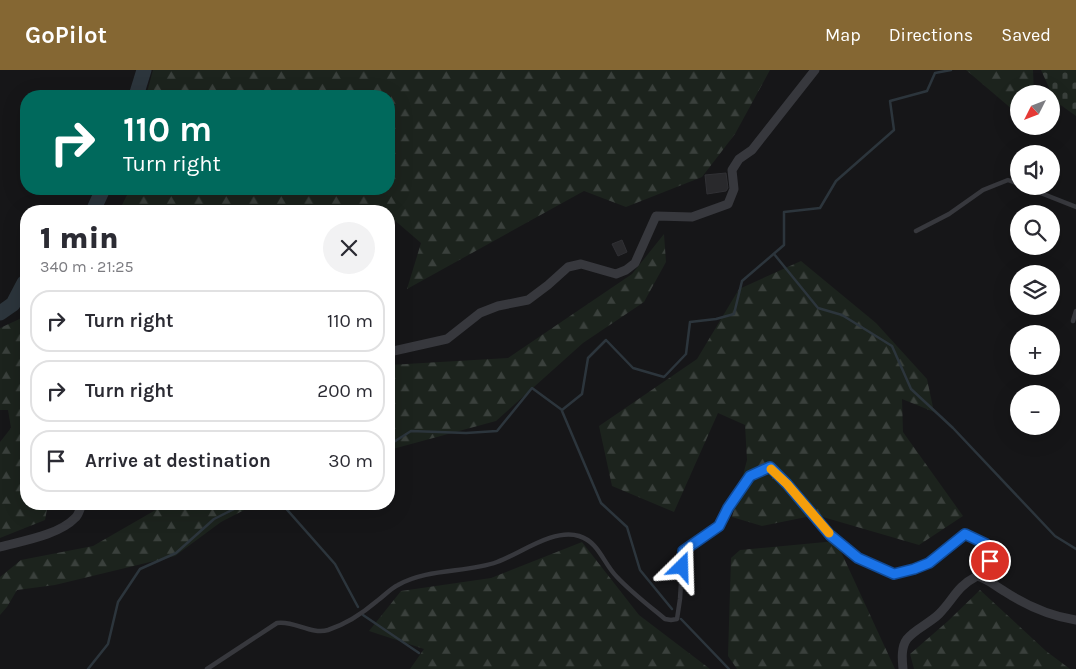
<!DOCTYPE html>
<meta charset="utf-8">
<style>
:root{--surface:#fff;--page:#f2f2f3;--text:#2b2b33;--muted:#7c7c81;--line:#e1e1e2;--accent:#856733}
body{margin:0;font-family:Karla,sans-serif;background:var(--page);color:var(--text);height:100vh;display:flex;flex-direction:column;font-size:19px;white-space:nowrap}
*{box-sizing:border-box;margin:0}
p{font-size:16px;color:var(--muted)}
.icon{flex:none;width:28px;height:28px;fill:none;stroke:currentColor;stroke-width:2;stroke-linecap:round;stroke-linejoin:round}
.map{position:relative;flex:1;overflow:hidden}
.side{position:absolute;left:20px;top:135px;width:375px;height:305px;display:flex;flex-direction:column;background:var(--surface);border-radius:20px;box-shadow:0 5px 20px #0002}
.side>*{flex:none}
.hud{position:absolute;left:20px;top:20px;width:375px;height:105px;border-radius:20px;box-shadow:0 5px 20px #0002;background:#00695c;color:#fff;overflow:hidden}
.needle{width:32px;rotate:228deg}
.tools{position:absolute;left:1010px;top:15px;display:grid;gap:10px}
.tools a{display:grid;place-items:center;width:50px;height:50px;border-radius:50%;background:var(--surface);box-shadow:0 5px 20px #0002;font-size:25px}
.pin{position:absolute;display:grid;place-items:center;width:42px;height:42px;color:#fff;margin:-21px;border:2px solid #fff;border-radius:50%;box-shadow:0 1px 5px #0007}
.me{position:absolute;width:55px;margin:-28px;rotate:22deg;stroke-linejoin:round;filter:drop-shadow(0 0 4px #0008)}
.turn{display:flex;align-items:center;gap:18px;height:105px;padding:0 20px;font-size:22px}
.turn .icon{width:65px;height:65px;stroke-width:2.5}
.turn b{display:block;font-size:35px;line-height:42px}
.round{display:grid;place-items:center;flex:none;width:52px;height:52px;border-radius:26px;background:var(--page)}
.headline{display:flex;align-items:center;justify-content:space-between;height:85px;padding:0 20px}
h1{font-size:30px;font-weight:800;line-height:38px}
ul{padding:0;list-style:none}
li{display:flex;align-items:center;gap:15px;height:62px;margin:0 10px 8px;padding:0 10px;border:2px solid var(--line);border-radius:20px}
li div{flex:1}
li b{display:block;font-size:19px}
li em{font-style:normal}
header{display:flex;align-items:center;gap:30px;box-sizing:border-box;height:70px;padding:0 25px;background:var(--accent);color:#fff}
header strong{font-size:24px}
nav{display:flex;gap:28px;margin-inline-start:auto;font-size:18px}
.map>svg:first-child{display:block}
.forest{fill:url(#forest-firs)}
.cemetery{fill:url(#cemetery-stones)}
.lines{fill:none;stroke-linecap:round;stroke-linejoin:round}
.stream{stroke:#2c353c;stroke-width:2.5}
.river{stroke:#2c353c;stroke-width:15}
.building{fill:#29292c;stroke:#303034}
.lane{stroke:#37383d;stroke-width:4.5}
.street{stroke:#37383d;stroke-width:9}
.route-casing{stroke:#114b97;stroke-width:12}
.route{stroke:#1a73e8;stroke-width:9}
.slow{stroke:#f59e0b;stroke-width:9}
</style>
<header>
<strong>GoPilot</strong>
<nav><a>Map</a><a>Directions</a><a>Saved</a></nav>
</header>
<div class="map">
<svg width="1076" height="599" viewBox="0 0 1076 599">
<defs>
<pattern id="forest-firs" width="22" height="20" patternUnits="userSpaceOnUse" patternTransform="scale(1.25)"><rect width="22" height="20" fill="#1c231d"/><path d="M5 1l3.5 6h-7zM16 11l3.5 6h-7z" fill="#3a403c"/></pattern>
<pattern id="cemetery-stones" width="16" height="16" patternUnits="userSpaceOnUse" patternTransform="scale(1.25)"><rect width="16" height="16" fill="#1c231d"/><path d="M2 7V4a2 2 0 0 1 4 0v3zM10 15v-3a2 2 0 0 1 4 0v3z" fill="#3a403c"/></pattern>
</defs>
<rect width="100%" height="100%" fill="#161618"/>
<!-- forest -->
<g class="forest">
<polygon points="153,0 770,0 735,64 702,107 626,137 584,121 407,219 421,173 392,148 389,148 389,141 119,141 130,119 389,119 389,26 146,26"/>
<polygon points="966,0 1033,0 1034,24 1019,24 1019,45"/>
<polygon points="664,164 666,192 644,232 583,273 496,351 389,380 389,295 508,288 632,204"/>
<polygon points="801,191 876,253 927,309 934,342 902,329 903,362 963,446 919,475 816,445 762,456 732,447 747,390 745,355 718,343 674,442 612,416 599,356 697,289 739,219"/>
<polygon points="26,246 26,434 48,434 45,450 0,468 0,372 11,358 8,340 0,340 0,258"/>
<polygon points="166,434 256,434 221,452 175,486 55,515 17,520 7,537 0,545 0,507 21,490 93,476"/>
<polygon points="836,471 895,599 737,599 728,586 731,488 740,480"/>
<polygon points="582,472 639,545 710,599 410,599 424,579 369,561 401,521 491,508"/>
<polygon points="980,520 1046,581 1070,599 914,599 910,584 948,551"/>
</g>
<!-- cemetery -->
<polygon class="cemetery" points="1041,0 1076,0 1076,46 1055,31"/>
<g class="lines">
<!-- stream -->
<g class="stream">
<polyline points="774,184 818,238 842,245 892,276 911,319 953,358 1055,466 1076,479"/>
<polyline points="562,341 601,433 627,457 640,500 672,539"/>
<polyline points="389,375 411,361 466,363 497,361 532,318 562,340 582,324 588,288 606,270 633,298 664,307 686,284 690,252 716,249 734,244 742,211 784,175 784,142 820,138 836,111 894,60 890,31 927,21 935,3 951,0"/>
<polyline points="282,434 335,494 358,537"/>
<polyline points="363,545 419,583"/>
<polyline points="681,549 729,599"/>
<polyline points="88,599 108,574 118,532 140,499 176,483 214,449 244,434"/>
</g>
<!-- river -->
<g class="river">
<polyline points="136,26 144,0"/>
<polyline points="93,141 103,119"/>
<polyline points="0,243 13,234 24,213 26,213"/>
</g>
</g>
<!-- building -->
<g class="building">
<polygon points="726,103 728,118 726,121 707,124 705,105"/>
<polygon points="622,170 627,182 618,186 612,174"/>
</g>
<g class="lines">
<!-- lane -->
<g class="lane">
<polyline points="1023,116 1076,137"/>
<polyline points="916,161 949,144 983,120 1008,110 1019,114"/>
<polyline points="1073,251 1076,241"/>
<path d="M207 599 277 553C294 550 311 565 328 560 346 554 363 543 377 531 384 526 390 519 398 515 428 498 467 503 497 492 520 484 553 458 579 466 599 472 603 493 617 507 631 522 648 535 665 549L671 550 677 549 680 529 683 481 719 456 728 438 750 406 770 397 787 414 830 465 858 488 894 504 914 499 929 493 965 464 986 474 990 491 987 509"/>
</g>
<!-- street -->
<g class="street">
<polyline points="389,282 447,269 480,243 498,236 528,230 548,215 568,197 581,194 616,204 626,200 635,193 656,146 692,147 728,134 734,119 732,100 739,89 752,80 815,0"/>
<path d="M0 477C22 471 59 465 75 448 79 445 80 438 82 434"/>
<path d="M903 599C902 589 901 577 907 569 915 559 930 553 939 544 954 529 956 517 977 506 988 509 995 516 1004 521 1027 536 1050 546 1076 550"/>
</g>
</g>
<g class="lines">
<!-- route casing -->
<g class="route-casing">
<polyline id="route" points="682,497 683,481 719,456 728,438 750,406 770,397 787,414 830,465 858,488 894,504 914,499 929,493 965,464 986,474 990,491"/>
</g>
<!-- route -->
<use href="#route" class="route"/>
<!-- slow -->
<polyline class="slow" points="771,399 787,414 829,463"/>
</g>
</svg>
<div class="tools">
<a><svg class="needle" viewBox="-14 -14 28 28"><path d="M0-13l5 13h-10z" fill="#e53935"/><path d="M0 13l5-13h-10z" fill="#7c7c81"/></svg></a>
<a><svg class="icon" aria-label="sound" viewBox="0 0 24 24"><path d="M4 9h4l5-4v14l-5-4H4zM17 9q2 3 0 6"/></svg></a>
<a><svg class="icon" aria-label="search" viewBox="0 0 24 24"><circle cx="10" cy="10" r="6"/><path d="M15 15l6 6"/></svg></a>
<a><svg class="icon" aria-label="layers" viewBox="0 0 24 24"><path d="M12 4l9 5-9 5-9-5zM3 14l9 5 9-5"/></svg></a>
<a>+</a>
<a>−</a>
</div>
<div class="pin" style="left:990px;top:491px;background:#d93025"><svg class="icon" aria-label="arrive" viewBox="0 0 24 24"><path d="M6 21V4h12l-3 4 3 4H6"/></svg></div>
<svg class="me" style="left:682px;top:497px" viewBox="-20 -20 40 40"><path d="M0-17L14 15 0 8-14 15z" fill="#1a73e8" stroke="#fff" stroke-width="4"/></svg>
<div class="hud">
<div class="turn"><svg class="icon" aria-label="right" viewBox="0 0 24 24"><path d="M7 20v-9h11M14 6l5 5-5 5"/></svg><div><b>110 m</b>Turn right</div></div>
</div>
<section class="side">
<div class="headline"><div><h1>1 min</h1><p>340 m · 21:25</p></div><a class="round"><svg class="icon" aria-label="close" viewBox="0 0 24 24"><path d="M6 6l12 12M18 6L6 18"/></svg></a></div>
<ul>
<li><svg class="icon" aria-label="right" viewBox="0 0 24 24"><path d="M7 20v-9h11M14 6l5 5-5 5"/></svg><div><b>Turn right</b></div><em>110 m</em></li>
<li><svg class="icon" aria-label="right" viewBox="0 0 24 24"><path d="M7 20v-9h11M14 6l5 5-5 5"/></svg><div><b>Turn right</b></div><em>200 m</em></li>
<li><svg class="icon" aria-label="arrive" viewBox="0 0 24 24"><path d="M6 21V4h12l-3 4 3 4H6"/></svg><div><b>Arrive at destination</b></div><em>30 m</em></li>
</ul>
</section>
</div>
